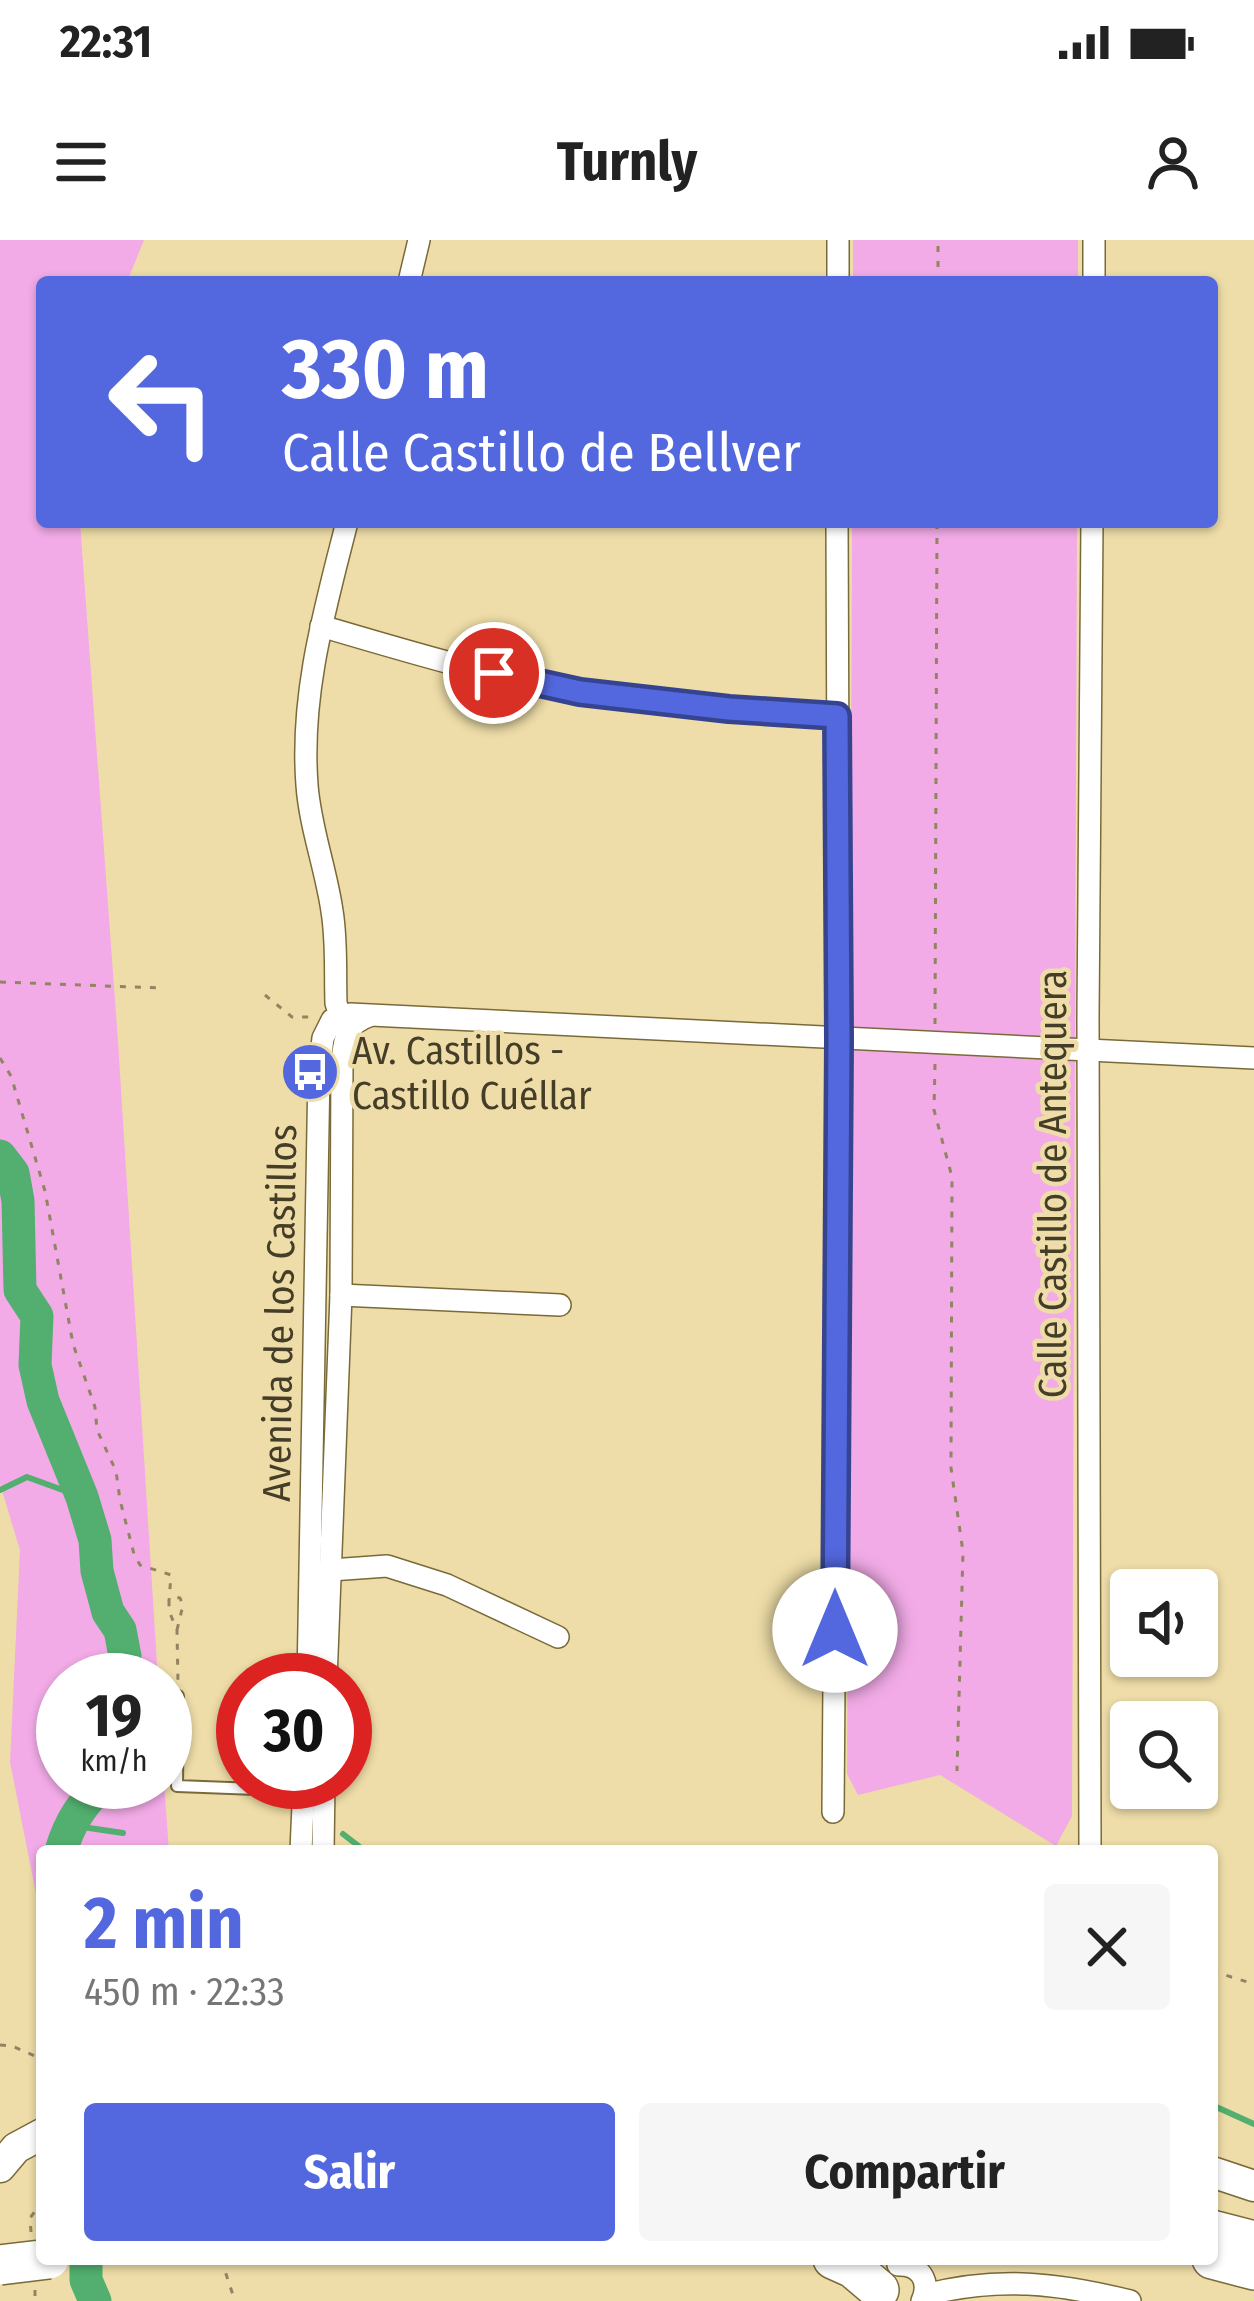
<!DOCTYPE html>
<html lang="es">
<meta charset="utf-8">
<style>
:root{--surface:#fff;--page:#f6f6f6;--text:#222;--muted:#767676;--accent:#5368de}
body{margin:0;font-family:"Fira Sans Condensed",sans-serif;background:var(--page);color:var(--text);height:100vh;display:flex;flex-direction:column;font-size:45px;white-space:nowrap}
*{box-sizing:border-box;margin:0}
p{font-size:39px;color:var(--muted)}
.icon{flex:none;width:66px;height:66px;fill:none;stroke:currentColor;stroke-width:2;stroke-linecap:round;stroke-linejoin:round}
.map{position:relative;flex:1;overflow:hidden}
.sheet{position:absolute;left:36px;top:1605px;width:1182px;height:420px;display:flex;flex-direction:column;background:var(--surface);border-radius:12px;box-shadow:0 3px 9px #0004}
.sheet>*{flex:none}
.top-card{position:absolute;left:36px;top:36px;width:1182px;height:252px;border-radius:12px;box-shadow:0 3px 9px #0004;background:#5368de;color:#fff;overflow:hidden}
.tools{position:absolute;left:1110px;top:1329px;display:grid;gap:24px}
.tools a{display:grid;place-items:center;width:108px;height:108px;border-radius:12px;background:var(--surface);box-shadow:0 3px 9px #0004;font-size:60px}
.speed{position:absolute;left:36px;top:1413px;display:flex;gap:24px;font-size:60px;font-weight:700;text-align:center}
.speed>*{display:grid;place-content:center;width:156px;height:156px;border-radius:50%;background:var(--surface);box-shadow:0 3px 9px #0004;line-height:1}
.speed small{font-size:30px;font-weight:400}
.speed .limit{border:18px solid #d22;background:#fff;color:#111}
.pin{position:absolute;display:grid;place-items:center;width:102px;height:102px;color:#fff;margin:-51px;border:6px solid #fff;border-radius:50%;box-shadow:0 3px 12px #0007}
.me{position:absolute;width:132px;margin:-66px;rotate:0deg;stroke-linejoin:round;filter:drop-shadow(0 0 9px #0008)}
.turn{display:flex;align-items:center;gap:42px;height:252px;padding:0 48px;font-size:54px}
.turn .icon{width:156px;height:156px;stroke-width:2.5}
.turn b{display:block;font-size:84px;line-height:102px}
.round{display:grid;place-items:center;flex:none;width:126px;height:126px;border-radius:12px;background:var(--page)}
.summary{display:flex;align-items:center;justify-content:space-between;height:204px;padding:0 48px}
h1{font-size:72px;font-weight:700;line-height:90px;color:var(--accent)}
.primary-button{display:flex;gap:24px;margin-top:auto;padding:24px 48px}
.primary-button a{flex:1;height:138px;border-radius:12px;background:var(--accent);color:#fff;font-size:48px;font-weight:700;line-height:138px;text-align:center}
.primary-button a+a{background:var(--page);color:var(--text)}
.status{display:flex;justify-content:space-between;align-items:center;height:84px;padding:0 60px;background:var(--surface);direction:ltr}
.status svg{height:33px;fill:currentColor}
header{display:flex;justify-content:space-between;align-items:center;height:156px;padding:0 48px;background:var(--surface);font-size:54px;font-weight:700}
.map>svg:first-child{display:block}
.green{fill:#f2abe7}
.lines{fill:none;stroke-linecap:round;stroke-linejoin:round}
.stream{stroke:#52af6f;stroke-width:6}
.river{stroke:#52af6f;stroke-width:33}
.lane-casing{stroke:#7a6a39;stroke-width:14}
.street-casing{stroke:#7a6a39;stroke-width:24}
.secondary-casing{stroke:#7a6a39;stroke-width:33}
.highway-casing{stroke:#7a6a39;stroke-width:42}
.path{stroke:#918561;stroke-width:3;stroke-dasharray:6 9;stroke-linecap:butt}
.lane{stroke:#fff;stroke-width:10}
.street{stroke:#fff;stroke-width:21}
.secondary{stroke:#fff;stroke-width:30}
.highway{stroke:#fff;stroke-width:39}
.highway-bridge-casing{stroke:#7a6a39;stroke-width:42;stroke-linecap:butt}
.highway-bridge{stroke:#fff;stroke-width:39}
.route-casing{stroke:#364490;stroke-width:30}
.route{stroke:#5368de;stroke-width:21}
.labels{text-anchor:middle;stroke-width:9;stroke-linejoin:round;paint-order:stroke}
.poi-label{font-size:39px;fill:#443d27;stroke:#eedda8;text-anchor:start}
.street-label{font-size:39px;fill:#443d27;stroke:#eedda8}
</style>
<div class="status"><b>22:31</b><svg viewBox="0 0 49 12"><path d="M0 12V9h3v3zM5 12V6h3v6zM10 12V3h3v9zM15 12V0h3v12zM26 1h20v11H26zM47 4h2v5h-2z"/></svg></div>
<header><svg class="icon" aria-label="menu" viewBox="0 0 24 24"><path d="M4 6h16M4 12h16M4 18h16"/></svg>Turnly<svg class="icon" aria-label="person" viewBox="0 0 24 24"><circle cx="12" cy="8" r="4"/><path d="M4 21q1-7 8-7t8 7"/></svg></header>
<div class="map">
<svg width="1254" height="2061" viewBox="0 0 1254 2061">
<rect width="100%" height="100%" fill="#eedda8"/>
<!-- green -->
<g class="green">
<polygon points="0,0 144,0 127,42 42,42 42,282 80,282 118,801 158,1440 63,1440 63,1542 164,1542 169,1611 42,1611 42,1684 10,1522 20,1310 0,1244"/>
<rect x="853" y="0" width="225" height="42"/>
<polygon points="852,282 1077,282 1072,1576 1056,1606 940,1535 858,1555 847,1534"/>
</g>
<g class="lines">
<!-- stream -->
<g class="stream">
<polyline points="0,1250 27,1237 82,1257"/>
<polyline points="69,1585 123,1593"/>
<polyline points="343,1594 365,1611"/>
<polyline points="1212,1865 1254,1884"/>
</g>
<!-- river -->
<g class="river">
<polyline points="0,916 13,933 18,961 20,1050 37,1076 35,1125 43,1161 82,1257 95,1300 97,1331 108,1372 120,1390 125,1416 113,1440"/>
<path d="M61 1611C70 1581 82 1564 104 1542"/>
<polyline points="86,2019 86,2040 95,2061"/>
</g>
<!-- lane casing -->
<g class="lane-casing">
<polyline id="lane" points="178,1456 177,1546 304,1551"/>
</g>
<!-- street casing -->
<g class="street-casing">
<g id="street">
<polyline points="409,42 419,0"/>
<polyline points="838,42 838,0"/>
<polyline points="1094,42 1094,0"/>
<path d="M347 282C325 369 300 454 307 545 310 587 326 629 332 671 337 701 335 732 336 763L340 776 350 785"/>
<path d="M321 386C406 411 492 437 580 452 665 466 752 470 837 476"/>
<polyline points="341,1055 560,1065"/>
<polyline points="331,1330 387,1326 447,1345 558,1397"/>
<polyline points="308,1440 319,831 323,798 332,780 350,774 1254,818"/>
<path d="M326 1440 341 1055 342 821C344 799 346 784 369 776"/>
<polyline points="833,1572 839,800 837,282"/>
<polyline points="1090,1607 1088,777 1092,282"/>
<polyline points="301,1611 304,1542"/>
<polyline points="323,1611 324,1542"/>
<path d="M898 2025C920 2024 931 2041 922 2061"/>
<path d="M925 2055C998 2036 1058 2043 1130 2061"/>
</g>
</g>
<!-- secondary casing -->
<g class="secondary-casing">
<g id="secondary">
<polyline points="0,1927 16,1908 42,1894"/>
<polyline points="1212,1932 1254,1946"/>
</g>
</g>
<!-- highway casing -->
<g class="highway-casing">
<g id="highway">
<polyline points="1212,1990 1254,2001"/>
<polyline points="833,2019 853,2028 879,2050"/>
<polyline points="1212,2019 1254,2030"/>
</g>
</g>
<!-- path -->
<g class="path">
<polyline points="938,42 938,0"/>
<polyline points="0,742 160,748"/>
<polyline points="265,755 292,777 309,777"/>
<polyline points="935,784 937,282"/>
<polyline points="0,818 11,836 45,951 73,1104 95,1167 97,1190 116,1231 120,1260 134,1314 140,1325 171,1335 169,1361"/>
<polyline points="935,824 934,870 952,937 951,1228 963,1312 957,1531"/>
<polyline points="177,1390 183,1365 180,1358 175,1357 169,1361 169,1371 177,1390 178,1443"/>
<polyline points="1212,1731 1254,1744"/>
<polyline points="0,1805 12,1806 42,1819"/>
<polyline points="31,1992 30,1978 42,1962"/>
<polyline points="221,2019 235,2061"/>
<polyline points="35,2050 35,2061"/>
</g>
<!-- lane -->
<use href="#lane" class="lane"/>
<!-- street -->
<use href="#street" class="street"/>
<!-- secondary -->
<use href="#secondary" class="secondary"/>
<!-- highway -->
<use href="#highway" class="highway"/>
<!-- highway-bridge casing -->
<g class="highway-bridge-casing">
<polyline id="highway-bridge" points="0,2025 49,2019"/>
</g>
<!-- highway-bridge -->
<use href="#highway-bridge" class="highway-bridge"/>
</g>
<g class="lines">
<!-- route casing -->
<g class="route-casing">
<polyline id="route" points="494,433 580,452 729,469 837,476 839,800 835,1390"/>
</g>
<!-- route -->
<use href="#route" class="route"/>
</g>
<!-- icons -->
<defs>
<g id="bus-disc" transform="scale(3)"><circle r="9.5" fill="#5368de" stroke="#eedda8"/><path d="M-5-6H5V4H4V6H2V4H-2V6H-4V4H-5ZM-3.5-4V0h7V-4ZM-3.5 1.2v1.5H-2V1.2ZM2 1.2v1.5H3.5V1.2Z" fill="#fff"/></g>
</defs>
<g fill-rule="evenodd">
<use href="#bus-disc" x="310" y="832"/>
</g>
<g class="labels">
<!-- poi labels -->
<g class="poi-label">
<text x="352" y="824">Av. Castillos -<tspan x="352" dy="45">Castillo Cuéllar</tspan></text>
</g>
<!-- street labels -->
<g class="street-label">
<text transform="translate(1052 944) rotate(-90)" y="14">Calle Castillo de Antequera</text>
<text transform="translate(279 1073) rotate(-89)" y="14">Avenida de los Castillos</text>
</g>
</g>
</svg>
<div class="tools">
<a><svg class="icon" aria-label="sound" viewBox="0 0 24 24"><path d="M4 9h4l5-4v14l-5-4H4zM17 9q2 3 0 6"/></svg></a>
<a><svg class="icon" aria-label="search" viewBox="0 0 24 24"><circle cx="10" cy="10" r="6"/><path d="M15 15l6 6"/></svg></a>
</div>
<div class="speed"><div>19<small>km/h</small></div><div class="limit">30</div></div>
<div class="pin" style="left:494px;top:433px;background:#d93025"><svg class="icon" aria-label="arrive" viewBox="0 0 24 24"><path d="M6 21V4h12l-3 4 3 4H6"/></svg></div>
<svg class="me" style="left:835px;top:1390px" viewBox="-20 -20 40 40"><circle r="19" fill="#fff"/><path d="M0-13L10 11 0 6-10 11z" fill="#5368de"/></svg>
<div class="top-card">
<div class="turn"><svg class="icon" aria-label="left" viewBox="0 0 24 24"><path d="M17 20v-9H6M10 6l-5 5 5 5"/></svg><div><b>330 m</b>Calle Castillo de Bellver</div></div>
</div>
<section class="sheet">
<div class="summary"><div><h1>2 min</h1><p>450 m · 22:33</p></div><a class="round"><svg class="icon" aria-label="close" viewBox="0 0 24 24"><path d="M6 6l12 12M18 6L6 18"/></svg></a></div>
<div class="primary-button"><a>Salir</a><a>Compartir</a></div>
</section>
</div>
